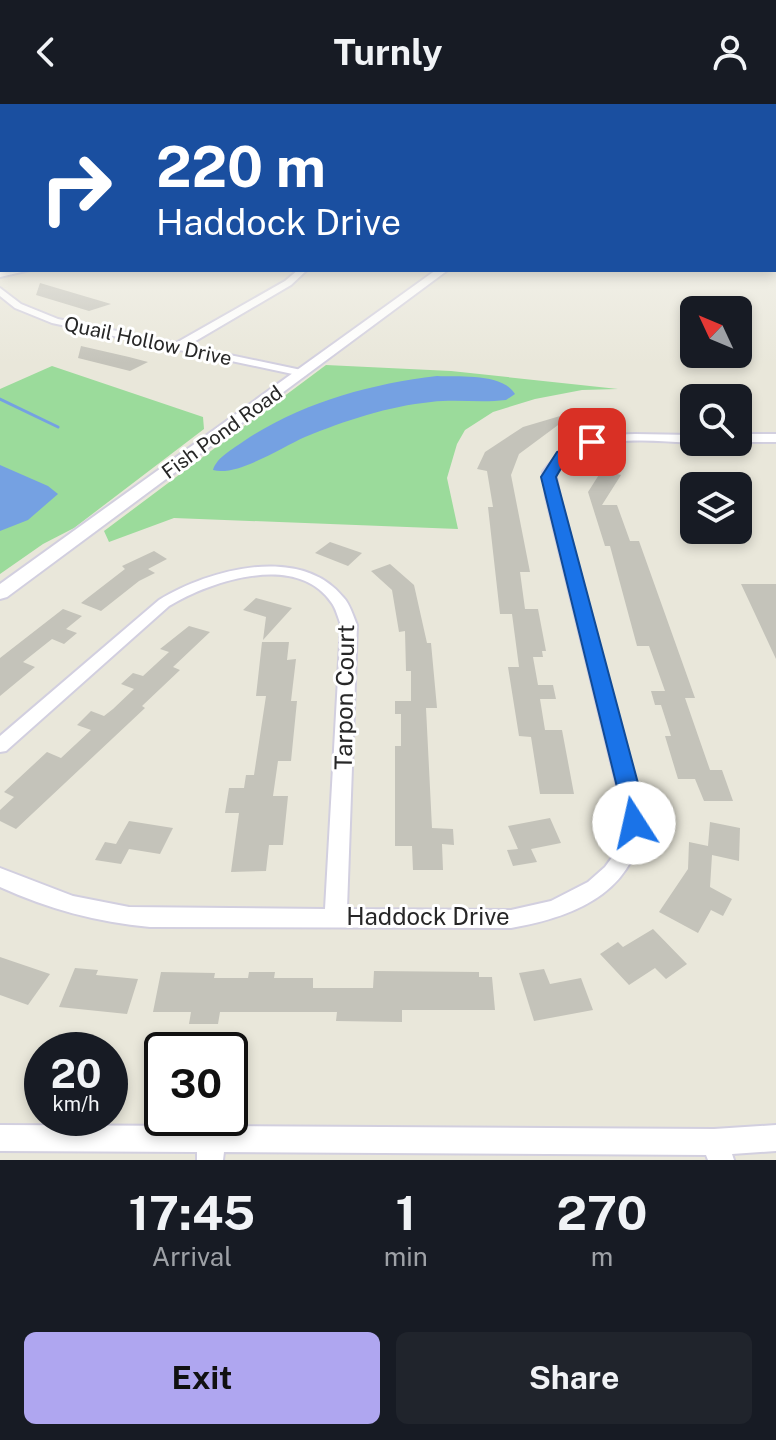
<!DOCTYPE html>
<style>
:root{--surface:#171b24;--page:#20242c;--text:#f1f3f6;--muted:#9ea1a6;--accent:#afa6f0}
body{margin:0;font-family:"Public Sans",sans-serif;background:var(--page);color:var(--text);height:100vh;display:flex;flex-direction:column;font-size:30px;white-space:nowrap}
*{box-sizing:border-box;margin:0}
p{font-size:26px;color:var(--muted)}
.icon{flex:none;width:44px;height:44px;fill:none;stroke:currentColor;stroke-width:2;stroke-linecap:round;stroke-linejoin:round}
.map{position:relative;height:1056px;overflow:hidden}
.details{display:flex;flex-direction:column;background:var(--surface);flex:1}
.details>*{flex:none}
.top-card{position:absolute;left:0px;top:0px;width:776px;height:168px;box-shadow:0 4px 12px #0003;background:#1a4fa0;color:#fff;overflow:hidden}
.needle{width:52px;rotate:314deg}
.tools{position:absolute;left:680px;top:192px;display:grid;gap:16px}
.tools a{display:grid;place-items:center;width:72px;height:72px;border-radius:12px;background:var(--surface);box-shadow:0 4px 12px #0003;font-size:40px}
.speed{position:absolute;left:24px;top:928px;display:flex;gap:16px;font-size:40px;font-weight:700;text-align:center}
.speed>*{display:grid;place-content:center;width:104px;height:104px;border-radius:50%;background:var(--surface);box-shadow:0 4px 12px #0003;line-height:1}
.speed small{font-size:20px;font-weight:400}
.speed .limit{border:4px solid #111;border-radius:12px;background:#fff;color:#111}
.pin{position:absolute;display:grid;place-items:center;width:68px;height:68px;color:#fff;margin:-34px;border-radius:16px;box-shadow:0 4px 12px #0006}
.me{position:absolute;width:88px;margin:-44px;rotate:350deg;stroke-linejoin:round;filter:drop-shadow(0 0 6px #0008)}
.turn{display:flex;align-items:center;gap:28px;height:168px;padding:0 24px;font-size:36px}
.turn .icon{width:104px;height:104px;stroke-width:2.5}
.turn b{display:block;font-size:56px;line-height:68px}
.eta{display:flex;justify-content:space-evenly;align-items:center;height:136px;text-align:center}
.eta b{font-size:48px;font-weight:700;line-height:56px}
.primary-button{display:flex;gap:16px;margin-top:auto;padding:16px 24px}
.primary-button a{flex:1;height:92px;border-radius:12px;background:var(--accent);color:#111;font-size:32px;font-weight:700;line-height:92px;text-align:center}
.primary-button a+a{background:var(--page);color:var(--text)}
header{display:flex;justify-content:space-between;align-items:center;height:104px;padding:0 24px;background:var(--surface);font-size:36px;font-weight:700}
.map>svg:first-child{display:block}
.green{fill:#9bdb9b}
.water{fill:#75a1e2}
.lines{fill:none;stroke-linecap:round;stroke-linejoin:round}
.stream{stroke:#75a1e2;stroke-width:3}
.building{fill:#c4c3ba}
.minor-casing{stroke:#d2cfdf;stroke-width:4}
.tertiary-casing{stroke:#d2cfdf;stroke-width:4}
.minor{fill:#fff;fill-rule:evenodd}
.tertiary{fill:#fff;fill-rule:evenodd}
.route{fill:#1a73e8;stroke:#114b97;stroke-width:2}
.labels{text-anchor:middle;stroke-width:6;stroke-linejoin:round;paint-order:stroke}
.far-street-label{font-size:20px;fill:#272727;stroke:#fff}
.street-label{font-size:24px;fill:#272727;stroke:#fff}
</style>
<header><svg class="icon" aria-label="back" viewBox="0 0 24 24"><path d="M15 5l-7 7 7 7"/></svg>Turnly<svg class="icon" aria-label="person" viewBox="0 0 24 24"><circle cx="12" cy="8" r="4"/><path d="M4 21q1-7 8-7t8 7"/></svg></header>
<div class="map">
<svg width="776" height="1056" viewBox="0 0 776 1056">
<rect width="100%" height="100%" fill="#e9e7da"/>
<!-- green -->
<g class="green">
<polygon points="326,261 451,267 618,285 582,286 535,295 493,308 465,326 457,340 447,374 458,425 174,414 109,438 104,427"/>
<polygon points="52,262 203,313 204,325 74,424 43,440 0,470 0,285"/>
</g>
<!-- water -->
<g class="water">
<path d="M437 272C459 273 503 269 515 290L506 296C481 299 456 295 431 298 389 302 344 317 305 333 282 343 237 373 213 366 217 353 233 345 244 337 301 299 369 280 437 272Z"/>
<polygon points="0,361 48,382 58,390 28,416 0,427"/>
</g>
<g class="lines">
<!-- stream -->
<polyline class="stream" points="0,295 58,323"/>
</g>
<!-- building -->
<g class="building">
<polygon points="40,179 111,200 89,207 36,191"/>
<polygon points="81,242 129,253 148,258 130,267 78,254"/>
<polygon points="577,307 519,350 511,371 530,468 520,468 525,505 538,505 546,547 542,547 543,553 533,553 538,581 553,581 556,595 540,595 545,626 562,626 574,690 540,690 531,633 519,632 508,563 519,563 512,510 500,510 488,403 493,403 487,367 477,365 485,348 523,323"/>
<polygon points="602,366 621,371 602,401 617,401 630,437 639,437 695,594 685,594 710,666 722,666 733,697 704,697 695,675 678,675 665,632 671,632 661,601 655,601 651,587 665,587 649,542 637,542 610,442 605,442 588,388"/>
<polygon points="330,438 362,449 348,462 315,449"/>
<polygon points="154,447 167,455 148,465 155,469 139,477 101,507 81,499 125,465 122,462"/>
<polygon points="390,460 414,481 427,539 431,539 437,604 426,604 432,724 453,725 454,741 442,740 443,766 413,766 412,742 395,742 395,642 401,642 401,610 395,610 395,597 411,597 411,567 406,567 405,527 399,528 392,486 371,467"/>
<polygon points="741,480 776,480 776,555 749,497"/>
<polygon points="256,494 292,504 263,536 266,513 243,506"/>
<polygon points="63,505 82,512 66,525 77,529 64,540 52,535 23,558 35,563 0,592 0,554"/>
<polygon points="189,522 210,528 173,563 180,566 142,602 145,604 16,725 0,717 0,706 14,693 4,688 47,648 61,654 91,626 77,621 91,607 104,612 113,605 134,585 121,580 133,569 143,572 169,548 160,545"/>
<polygon points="262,538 289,538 287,556 296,555 291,597 297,597 291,657 278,657 273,692 288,692 283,741 269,741 266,767 231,768 239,709 225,709 229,684 244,684 246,671 254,671 266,592 256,592"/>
<polygon points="550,714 561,739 531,745 537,758 513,762 507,746 518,745 508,722"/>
<polygon points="129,717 173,724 160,750 129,745 121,760 95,756 105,738 116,740"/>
<polygon points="710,718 740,724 739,757 712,751 710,783 732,795 723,812 711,806 698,829 659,808 688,765 689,738 708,742"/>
<polygon points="653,825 687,860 666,875 655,864 629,881 600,850 618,838 623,843"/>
<polygon points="0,853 50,870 28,901 0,891"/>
<polygon points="75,864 98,866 96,871 138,875 127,910 59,903"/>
<polygon points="544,865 550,880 581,874 593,906 534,917 519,869"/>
<polygon points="374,867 479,868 479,873 492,873 495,906 402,906 402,918 336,917 337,908 220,908 218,920 189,920 191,908 153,908 161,868 215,869 214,874 248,874 249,868 275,868 274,874 313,874 313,884 373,884"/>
</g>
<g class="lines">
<!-- minor casing -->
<g class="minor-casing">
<g id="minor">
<polygon points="30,166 0,173 0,167"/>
<polygon points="298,166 307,166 291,181 187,242 306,267 306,271 302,272 52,219 15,204 0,192 0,184 21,200 58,215 176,239 285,177"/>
<path d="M635 330 694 331V338H696L694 339C647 337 588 327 555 368L560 393 643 707C641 785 580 812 511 824L150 823C97 818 48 805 0 783V764L73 792 129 803 325 805 341 521C338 514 336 504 331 498 296 448 210 477 169 502L6 647 0 648V632L159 496C208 466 300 440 343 493 350 500 353 512 357 521L347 805 511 806 551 797 588 778 605 763 616 748 622 731 623 707 546 393 543 368C566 336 598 331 635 330Z"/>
<rect x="738" y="330" width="38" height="8"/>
<polygon points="212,1020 217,1022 714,1025 776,1021 776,1047 732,1050 734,1056 708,1056 706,1051 224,1048 223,1056 197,1056 197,1048 0,1047 0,1021 207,1022"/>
</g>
</g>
<!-- tertiary casing -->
<g class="tertiary-casing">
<polygon id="tertiary" points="436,166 448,166 7,493 0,495 0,480"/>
</g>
<!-- minor -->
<use href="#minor" class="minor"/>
<!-- tertiary -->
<use href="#tertiary" class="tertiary"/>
</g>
<!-- sky -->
<linearGradient id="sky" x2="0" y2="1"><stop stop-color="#7aace6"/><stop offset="0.43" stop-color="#f5f4ee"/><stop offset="1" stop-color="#f5f4ee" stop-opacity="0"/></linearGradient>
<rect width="776" height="259" fill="url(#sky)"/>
<!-- route -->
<polygon class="route" points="592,334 597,335 597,341 567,354 556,373 639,683 646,719 642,726 634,728 626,726 617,683 541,373 557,348"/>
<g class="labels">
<!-- far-street labels -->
<g class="far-street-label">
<text transform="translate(148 237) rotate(12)" y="7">Quail Hollow Drive</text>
<text transform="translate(222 328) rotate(-36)" y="7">Fish Pond Road</text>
</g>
<!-- street labels -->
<g class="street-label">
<text transform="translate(345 593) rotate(-89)" y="8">Tarpon Court</text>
<text x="428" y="821">Haddock Drive</text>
</g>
</g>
</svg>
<div class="tools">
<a><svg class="needle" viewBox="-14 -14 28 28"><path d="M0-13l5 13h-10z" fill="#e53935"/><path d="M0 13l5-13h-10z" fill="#9ea1a6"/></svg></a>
<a><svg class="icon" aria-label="search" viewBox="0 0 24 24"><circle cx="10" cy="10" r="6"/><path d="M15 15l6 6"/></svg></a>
<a><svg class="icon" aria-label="layers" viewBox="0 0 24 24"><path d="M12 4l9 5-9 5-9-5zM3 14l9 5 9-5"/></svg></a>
</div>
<div class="speed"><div>20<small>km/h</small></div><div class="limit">30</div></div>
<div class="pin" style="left:592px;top:338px;background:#d93025"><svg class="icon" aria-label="arrive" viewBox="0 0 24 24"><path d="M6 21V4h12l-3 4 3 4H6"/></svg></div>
<svg class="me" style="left:634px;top:719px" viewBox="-20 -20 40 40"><circle r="19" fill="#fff"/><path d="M0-13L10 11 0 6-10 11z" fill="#1a73e8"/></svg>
<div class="top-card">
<div class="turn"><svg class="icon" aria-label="right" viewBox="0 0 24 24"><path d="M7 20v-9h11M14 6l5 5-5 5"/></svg><div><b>220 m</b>Haddock Drive</div></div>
</div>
</div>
<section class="details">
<div class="eta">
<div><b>17:45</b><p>Arrival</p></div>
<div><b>1</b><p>min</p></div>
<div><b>270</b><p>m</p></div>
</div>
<div class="primary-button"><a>Exit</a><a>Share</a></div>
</section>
